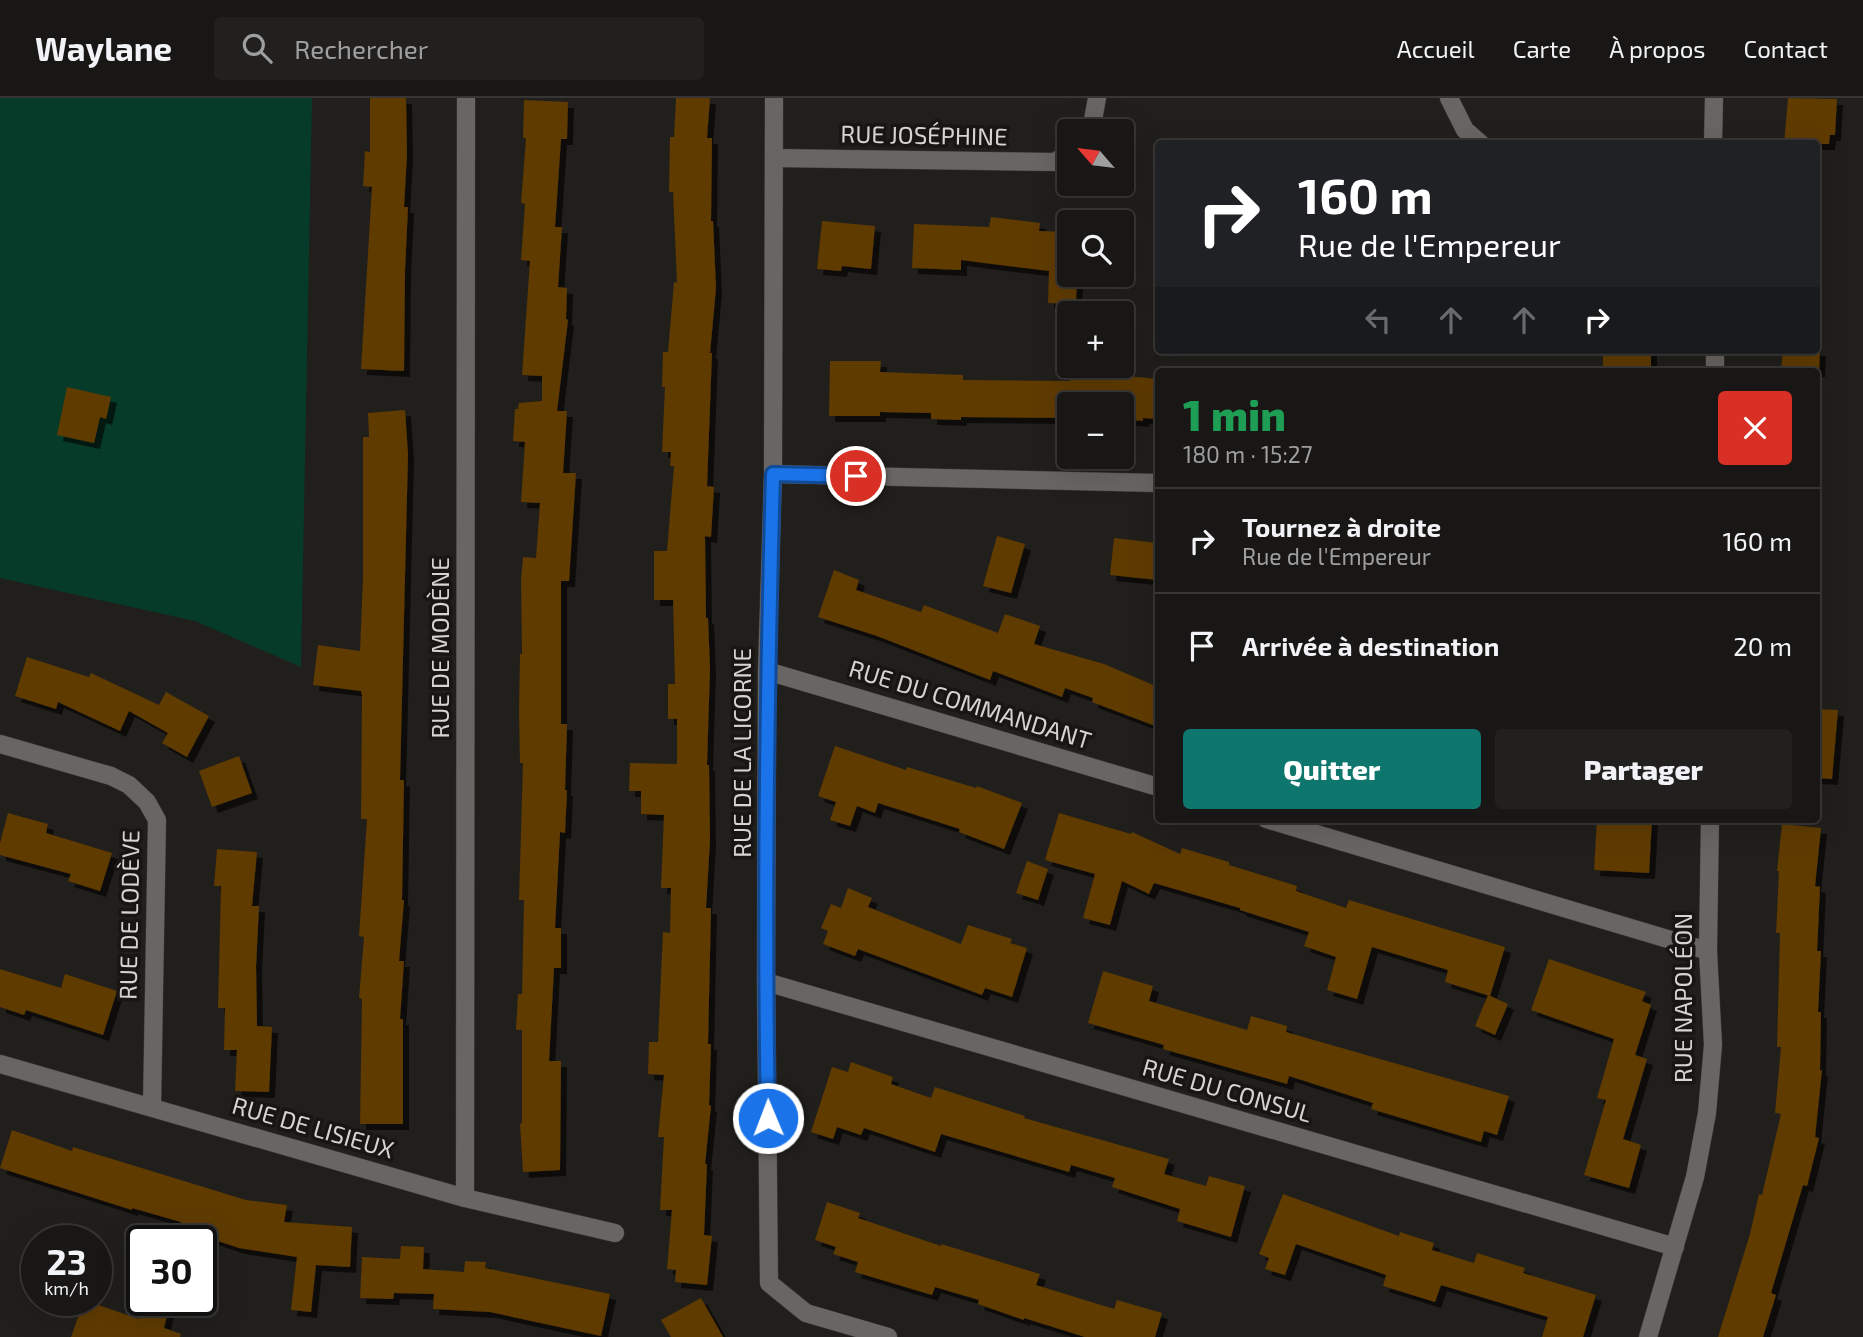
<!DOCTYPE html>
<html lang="fr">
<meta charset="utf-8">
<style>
:root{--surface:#191715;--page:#22201e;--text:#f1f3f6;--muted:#9f9fa0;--line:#373634;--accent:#0f766e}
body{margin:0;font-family:"Exo 2",sans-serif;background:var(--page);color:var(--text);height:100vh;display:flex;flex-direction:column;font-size:26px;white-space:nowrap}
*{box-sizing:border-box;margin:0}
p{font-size:23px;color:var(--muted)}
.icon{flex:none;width:38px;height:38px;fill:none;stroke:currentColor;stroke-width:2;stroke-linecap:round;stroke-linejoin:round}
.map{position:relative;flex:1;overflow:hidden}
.details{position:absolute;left:1155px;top:270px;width:665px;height:455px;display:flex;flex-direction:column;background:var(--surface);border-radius:7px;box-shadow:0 7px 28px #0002,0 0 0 2px var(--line)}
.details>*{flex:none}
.banner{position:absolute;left:1155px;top:42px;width:665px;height:214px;border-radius:7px;box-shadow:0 7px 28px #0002,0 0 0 2px var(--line);background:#202124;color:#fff;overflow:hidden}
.needle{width:46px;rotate:298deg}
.controls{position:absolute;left:1057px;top:21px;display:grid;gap:14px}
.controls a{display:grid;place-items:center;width:77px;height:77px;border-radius:7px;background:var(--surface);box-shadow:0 7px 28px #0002,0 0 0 2px var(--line);font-size:35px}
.speed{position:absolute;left:21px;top:1127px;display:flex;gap:14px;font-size:35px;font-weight:700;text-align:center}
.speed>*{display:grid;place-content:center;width:91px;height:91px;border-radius:50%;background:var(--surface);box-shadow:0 7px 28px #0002,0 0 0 2px var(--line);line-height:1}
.speed small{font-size:18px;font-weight:400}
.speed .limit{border:4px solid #111;border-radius:10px;background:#fff;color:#111}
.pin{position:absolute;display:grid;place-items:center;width:60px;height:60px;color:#fff;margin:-30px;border:4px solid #fff;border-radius:50%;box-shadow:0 2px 7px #0007}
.me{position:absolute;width:77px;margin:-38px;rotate:359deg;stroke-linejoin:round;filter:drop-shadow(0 0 5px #0008)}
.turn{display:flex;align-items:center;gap:24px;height:147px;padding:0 28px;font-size:32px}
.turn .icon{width:91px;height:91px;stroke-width:2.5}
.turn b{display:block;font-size:49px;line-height:60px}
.lanes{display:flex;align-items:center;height:66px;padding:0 28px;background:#0003;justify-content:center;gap:35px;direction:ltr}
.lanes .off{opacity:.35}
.round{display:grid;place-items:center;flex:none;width:74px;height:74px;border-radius:7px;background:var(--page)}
.headline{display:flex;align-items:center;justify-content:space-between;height:119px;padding:0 28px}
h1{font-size:42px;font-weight:800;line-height:52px;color:#1e9e55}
.button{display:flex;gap:14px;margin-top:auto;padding:14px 28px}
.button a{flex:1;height:80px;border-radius:7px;background:var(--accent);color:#fff;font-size:28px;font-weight:800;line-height:80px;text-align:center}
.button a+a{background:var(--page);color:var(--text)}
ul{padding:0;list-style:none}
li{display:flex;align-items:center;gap:21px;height:105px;padding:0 28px;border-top:2px solid var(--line)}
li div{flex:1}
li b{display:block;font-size:26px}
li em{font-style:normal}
header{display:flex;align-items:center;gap:42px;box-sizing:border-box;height:98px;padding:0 35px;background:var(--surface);border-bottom:2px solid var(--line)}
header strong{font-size:33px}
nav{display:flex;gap:38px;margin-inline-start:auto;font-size:24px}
.search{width:490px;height:63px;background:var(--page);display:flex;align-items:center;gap:18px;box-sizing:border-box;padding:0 24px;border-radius:7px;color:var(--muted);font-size:26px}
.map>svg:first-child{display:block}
.green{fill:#063b29}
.building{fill:#5e3a03;filter:url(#shadow)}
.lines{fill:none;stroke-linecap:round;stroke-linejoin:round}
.minor-casing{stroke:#3c3a37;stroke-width:19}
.minor{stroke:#686562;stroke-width:18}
.route-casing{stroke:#114b97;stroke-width:18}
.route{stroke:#1a73e8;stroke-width:12}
.labels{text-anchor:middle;stroke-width:7;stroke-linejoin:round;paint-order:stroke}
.street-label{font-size:24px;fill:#d6d4d2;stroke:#181513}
</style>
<header>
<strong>Waylane</strong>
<div class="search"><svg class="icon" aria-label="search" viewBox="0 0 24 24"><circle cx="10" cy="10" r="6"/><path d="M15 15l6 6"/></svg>Rechercher</div>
<nav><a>Accueil</a><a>Carte</a><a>À propos</a><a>Contact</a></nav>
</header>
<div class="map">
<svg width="1863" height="1239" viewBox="0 0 1863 1239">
<defs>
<filter id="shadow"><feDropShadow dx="6" dy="6" stdDeviation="0" flood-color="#0009"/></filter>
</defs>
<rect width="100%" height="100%" fill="#211f1c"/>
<!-- green -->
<polygon class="green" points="0,0 312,0 301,569 195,523 0,480"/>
<!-- building -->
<g class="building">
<polygon points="370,0 406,0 407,56 404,109 408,109 405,172 404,273 361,271 372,89 363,88 365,53 370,54"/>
<polygon points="676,0 710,0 707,40 712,40 711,123 713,123 716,190 710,255 712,255 707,388 714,389 711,439 705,438 706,520 708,520 710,570 707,667 709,667 710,742 706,810 711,810 708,946 711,946 709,1007 711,1008 705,1066 707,1066 704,1137 712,1138 707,1187 675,1184 676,1172 667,1171 672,1112 660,1112 664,1039 658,1039 664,977 648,976 649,944 658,944 663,834 670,835 671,790 661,790 664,717 641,716 641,693 629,693 630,665 677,666 677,621 668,621 668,586 675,586 673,502 654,502 654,453 667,453 674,368 670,368 671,354 662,354 665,289 662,289 663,254 668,254 674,184 677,185 673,94 669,94 670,39 674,39"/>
<polygon points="1788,0 1837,1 1835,37 1830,37 1829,46 1784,46"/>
<polygon points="524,2 568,4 567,41 561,41 555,129 562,129 558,189 567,190 566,221 568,222 557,313 567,313 563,375 576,375 569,483 561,483 561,626 567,626 565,692 567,692 565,735 560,734 555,830 561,830 561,870 554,870 549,963 561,963 560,1072 523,1074 520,1026 522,1025 522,932 516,932 518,896 522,896 524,802 519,802 523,665 520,665 519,613 520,556 522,556 521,482 523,459 536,460 540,405 521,404 525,344 513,343 515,311 518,311 519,305 542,303 542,278 522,277 530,163 521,162 525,106 521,105 526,40 523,40"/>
<polygon points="991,119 1040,125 1039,133 1069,134 1069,177 1077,177 1076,206 1048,205 1049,173 961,162 961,172 912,170 914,126 989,129"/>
<polygon points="822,123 875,128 871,171 842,168 841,173 817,171"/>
<rect x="1603" y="252" width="48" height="21"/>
<polygon points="1783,252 1820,252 1819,273 1781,273"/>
<polygon points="830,263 881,263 880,274 963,277 963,282 1070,283 1071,268 1105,268 1105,276 1158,281 1158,321 1143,320 1143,323 1122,321 1122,306 1069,306 1069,320 961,319 961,322 931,321 931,315 880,314 880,318 829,318"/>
<polygon points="67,289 111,299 106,321 100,319 94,345 57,337"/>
<polygon points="405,312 408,356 400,682 404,682 402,802 404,802 399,863 404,863 400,921 403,921 403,1026 360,1026 362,901 359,900 364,839 359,838 367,721 361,721 362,597 361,593 313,587 318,547 360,553 363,479 363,339 369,339 368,315"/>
<polygon points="997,438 1025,446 1011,495 983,488"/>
<polygon points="1114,440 1158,445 1158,482 1110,477"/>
<polygon points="834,472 859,482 856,492 921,514 924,507 998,535 1005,516 1040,528 1034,546 1104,566 1158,589 1158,629 1092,604 1093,600 1065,590 1062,599 993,573 990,582 877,538 818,519"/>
<polygon points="27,559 89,579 91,575 159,607 166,594 209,618 187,659 162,645 168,635 129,613 120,633 58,604 56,611 15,598"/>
<polygon points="1816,611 1838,612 1832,681 1816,680"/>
<polygon points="835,648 906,672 907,669 976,690 977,688 1022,705 1004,751 959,734 960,731 878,705 875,715 857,708 850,728 830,722 836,704 818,698"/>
<polygon points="239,658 252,695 212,709 199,673"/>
<polygon points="8,715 48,726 46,735 112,755 100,793 68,783 71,776 0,757 0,745"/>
<polygon points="1059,715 1131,736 1132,734 1180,756 1182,750 1229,764 1229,767 1297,788 1296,793 1346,810 1349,802 1505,849 1490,898 1445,884 1448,872 1372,849 1357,901 1327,892 1336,859 1304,848 1309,834 1240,812 1240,810 1154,785 1149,796 1122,783 1110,827 1083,820 1095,776 1045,762"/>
<polygon points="1597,721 1652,721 1649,775 1594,772"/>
<polygon points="1782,726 1821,730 1815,788 1820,789 1817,853 1821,853 1818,914 1821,914 1820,972 1822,972 1815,1039 1819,1040 1807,1088 1803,1087 1771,1195 1776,1197 1763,1239 1718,1239 1750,1136 1759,1096 1762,1097 1781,1016 1775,1015 1781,949 1777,949 1780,835 1776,835 1779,773 1777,773"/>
<polygon points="217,751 257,754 252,808 259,808 256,868 257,928 272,929 269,994 235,993 237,952 224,952 225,910 218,910 221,788 214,788"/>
<polygon points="1027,763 1048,771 1038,802 1016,795"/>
<polygon points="848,790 872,800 868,809 961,846 968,827 1012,841 1010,845 1027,850 1012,899 985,890 982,897 858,851 855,858 823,846 828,833 821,830 831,806 841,810"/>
<polygon points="1549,861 1646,894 1642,903 1651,907 1635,957 1647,961 1623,1041 1641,1047 1629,1090 1584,1077 1606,1002 1597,1000 1614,941 1531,912"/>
<polygon points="0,871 61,890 65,876 117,893 103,937 26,912 24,917 0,909"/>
<polygon points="1103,873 1153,888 1149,903 1247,932 1251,918 1287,928 1286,934 1509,998 1497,1037 1484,1033 1481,1044 1371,1011 1373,1005 1289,978 1287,986 1163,951 1164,947 1088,925"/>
<polygon points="1488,897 1508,906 1495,937 1475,928"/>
<polygon points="851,964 893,979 891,986 931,1000 935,989 1025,1018 1024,1020 1169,1061 1164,1076 1206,1088 1209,1078 1245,1088 1231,1139 1177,1123 1180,1111 1112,1089 1115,1080 1071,1067 1069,1074 941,1036 935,1054 864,1030 861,1037 837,1029 833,1041 811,1034 832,969 848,974"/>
<polygon points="12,1032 72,1053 73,1049 246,1102 287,1107 284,1124 352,1129 350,1169 316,1167 311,1214 291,1212 297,1159 239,1150 179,1130 181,1124 132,1110 132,1112 0,1070"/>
<polygon points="1283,1096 1399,1138 1400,1134 1434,1145 1432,1152 1474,1165 1477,1155 1525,1170 1523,1175 1596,1197 1583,1239 1542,1239 1548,1219 1441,1187 1435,1204 1383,1188 1386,1177 1296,1146 1285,1177 1265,1171 1269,1160 1259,1156"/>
<polygon points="827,1104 860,1115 858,1120 941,1148 941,1146 1040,1176 1036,1187 1114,1211 1117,1202 1162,1215 1155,1239 1085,1239 1024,1220 1024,1222 978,1206 979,1202 935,1189 932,1197 855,1174 858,1164 833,1156 836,1149 815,1142"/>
<polygon points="401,1148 424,1149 423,1171 464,1174 465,1163 486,1164 485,1170 610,1196 601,1238 490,1214 433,1211 434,1196 394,1195 393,1201 360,1200 362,1159 400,1161"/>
<polygon points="701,1200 723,1239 671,1239 661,1222"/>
<polygon points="84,1202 139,1221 145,1202 171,1202 164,1230 181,1236 180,1239 71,1239"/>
</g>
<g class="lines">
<!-- minor casing -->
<g class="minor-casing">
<g id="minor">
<polyline points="774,0 773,376 767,573 766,884 769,1185 806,1215 888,1239"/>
<polyline points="1449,0 1465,32 1481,46"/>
<polyline points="1091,33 1097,0"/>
<polyline points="1713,46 1714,0"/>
<polyline points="774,60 1055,64 1069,54"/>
<polyline points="1715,252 1715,273"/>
<polyline points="773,376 1158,385"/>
<polyline points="767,573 1158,689"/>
<polyline points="0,646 111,678 129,687 147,704 157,722 152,1009"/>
<polyline points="1266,721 1708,853"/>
<polyline points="766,884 1675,1149"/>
<polyline points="0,966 465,1100 615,1135"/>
<polyline points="465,1100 466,0"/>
<polyline points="1648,1239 1695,1079 1707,1015 1713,947 1708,853 1710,721"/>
</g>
</g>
<!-- minor -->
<use href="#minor" class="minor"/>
</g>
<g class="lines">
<!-- route casing -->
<g class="route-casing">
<path id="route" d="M768 1020C764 805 767 590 773 376L856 378"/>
</g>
<!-- route -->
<use href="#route" class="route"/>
</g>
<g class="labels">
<!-- street labels -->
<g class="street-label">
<text transform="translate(924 38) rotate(1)" y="8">RUE JOSÉPHINE</text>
<text transform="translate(441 550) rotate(-90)" y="8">RUE DE MODÈNE</text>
<text transform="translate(970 607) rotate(17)" y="8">RUE DU COMMANDANT</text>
<text transform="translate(743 655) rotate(-90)" y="8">RUE DE LA LICORNE</text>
<text transform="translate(130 817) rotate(-89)" y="8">RUE DE LODÈVE</text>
<text transform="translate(1684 900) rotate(-90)" y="8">RUE NAPOLÉON</text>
<text transform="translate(1227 993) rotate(16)" y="8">RUE DU CONSUL</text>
<text transform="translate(313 1030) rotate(16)" y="8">RUE DE LISIEUX</text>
</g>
</g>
</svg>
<div class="controls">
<a><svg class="needle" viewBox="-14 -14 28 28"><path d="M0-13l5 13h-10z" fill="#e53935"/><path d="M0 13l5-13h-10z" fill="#9f9fa0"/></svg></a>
<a><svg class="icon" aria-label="search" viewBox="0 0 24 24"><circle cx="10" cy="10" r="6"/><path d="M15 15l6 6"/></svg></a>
<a>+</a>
<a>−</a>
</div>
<div class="speed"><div>23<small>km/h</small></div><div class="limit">30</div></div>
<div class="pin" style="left:856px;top:378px;background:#d93025"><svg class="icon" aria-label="arrive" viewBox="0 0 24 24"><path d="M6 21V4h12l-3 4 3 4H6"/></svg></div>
<svg class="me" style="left:768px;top:1020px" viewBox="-20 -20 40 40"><circle r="17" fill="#1a73e8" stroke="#fff" stroke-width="3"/><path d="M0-11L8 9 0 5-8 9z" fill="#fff"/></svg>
<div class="banner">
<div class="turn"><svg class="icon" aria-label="right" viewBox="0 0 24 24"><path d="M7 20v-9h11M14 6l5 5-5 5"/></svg><div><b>160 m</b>Rue de l'Empereur</div></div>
<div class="lanes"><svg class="icon off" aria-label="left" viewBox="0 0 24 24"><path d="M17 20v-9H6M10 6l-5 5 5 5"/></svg><svg class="icon off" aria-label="ahead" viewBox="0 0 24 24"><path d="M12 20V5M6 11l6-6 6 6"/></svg><svg class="icon off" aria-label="ahead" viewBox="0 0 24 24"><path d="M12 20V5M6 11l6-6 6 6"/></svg><svg class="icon" aria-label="right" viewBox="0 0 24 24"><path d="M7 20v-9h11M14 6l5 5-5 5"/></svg></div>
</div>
<section class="details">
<div class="headline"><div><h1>1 min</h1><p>180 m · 15:27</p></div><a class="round" style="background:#d93025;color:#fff"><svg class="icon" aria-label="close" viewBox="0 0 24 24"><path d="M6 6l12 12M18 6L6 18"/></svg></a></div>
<ul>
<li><svg class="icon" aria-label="right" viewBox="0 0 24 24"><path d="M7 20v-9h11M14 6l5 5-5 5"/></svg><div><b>Tournez à droite</b><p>Rue de l'Empereur</p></div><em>160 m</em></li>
<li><svg class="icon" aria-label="arrive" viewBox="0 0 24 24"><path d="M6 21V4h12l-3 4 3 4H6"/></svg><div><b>Arrivée à destination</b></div><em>20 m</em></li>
</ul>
<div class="button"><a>Quitter</a><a>Partager</a></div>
</section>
</div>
